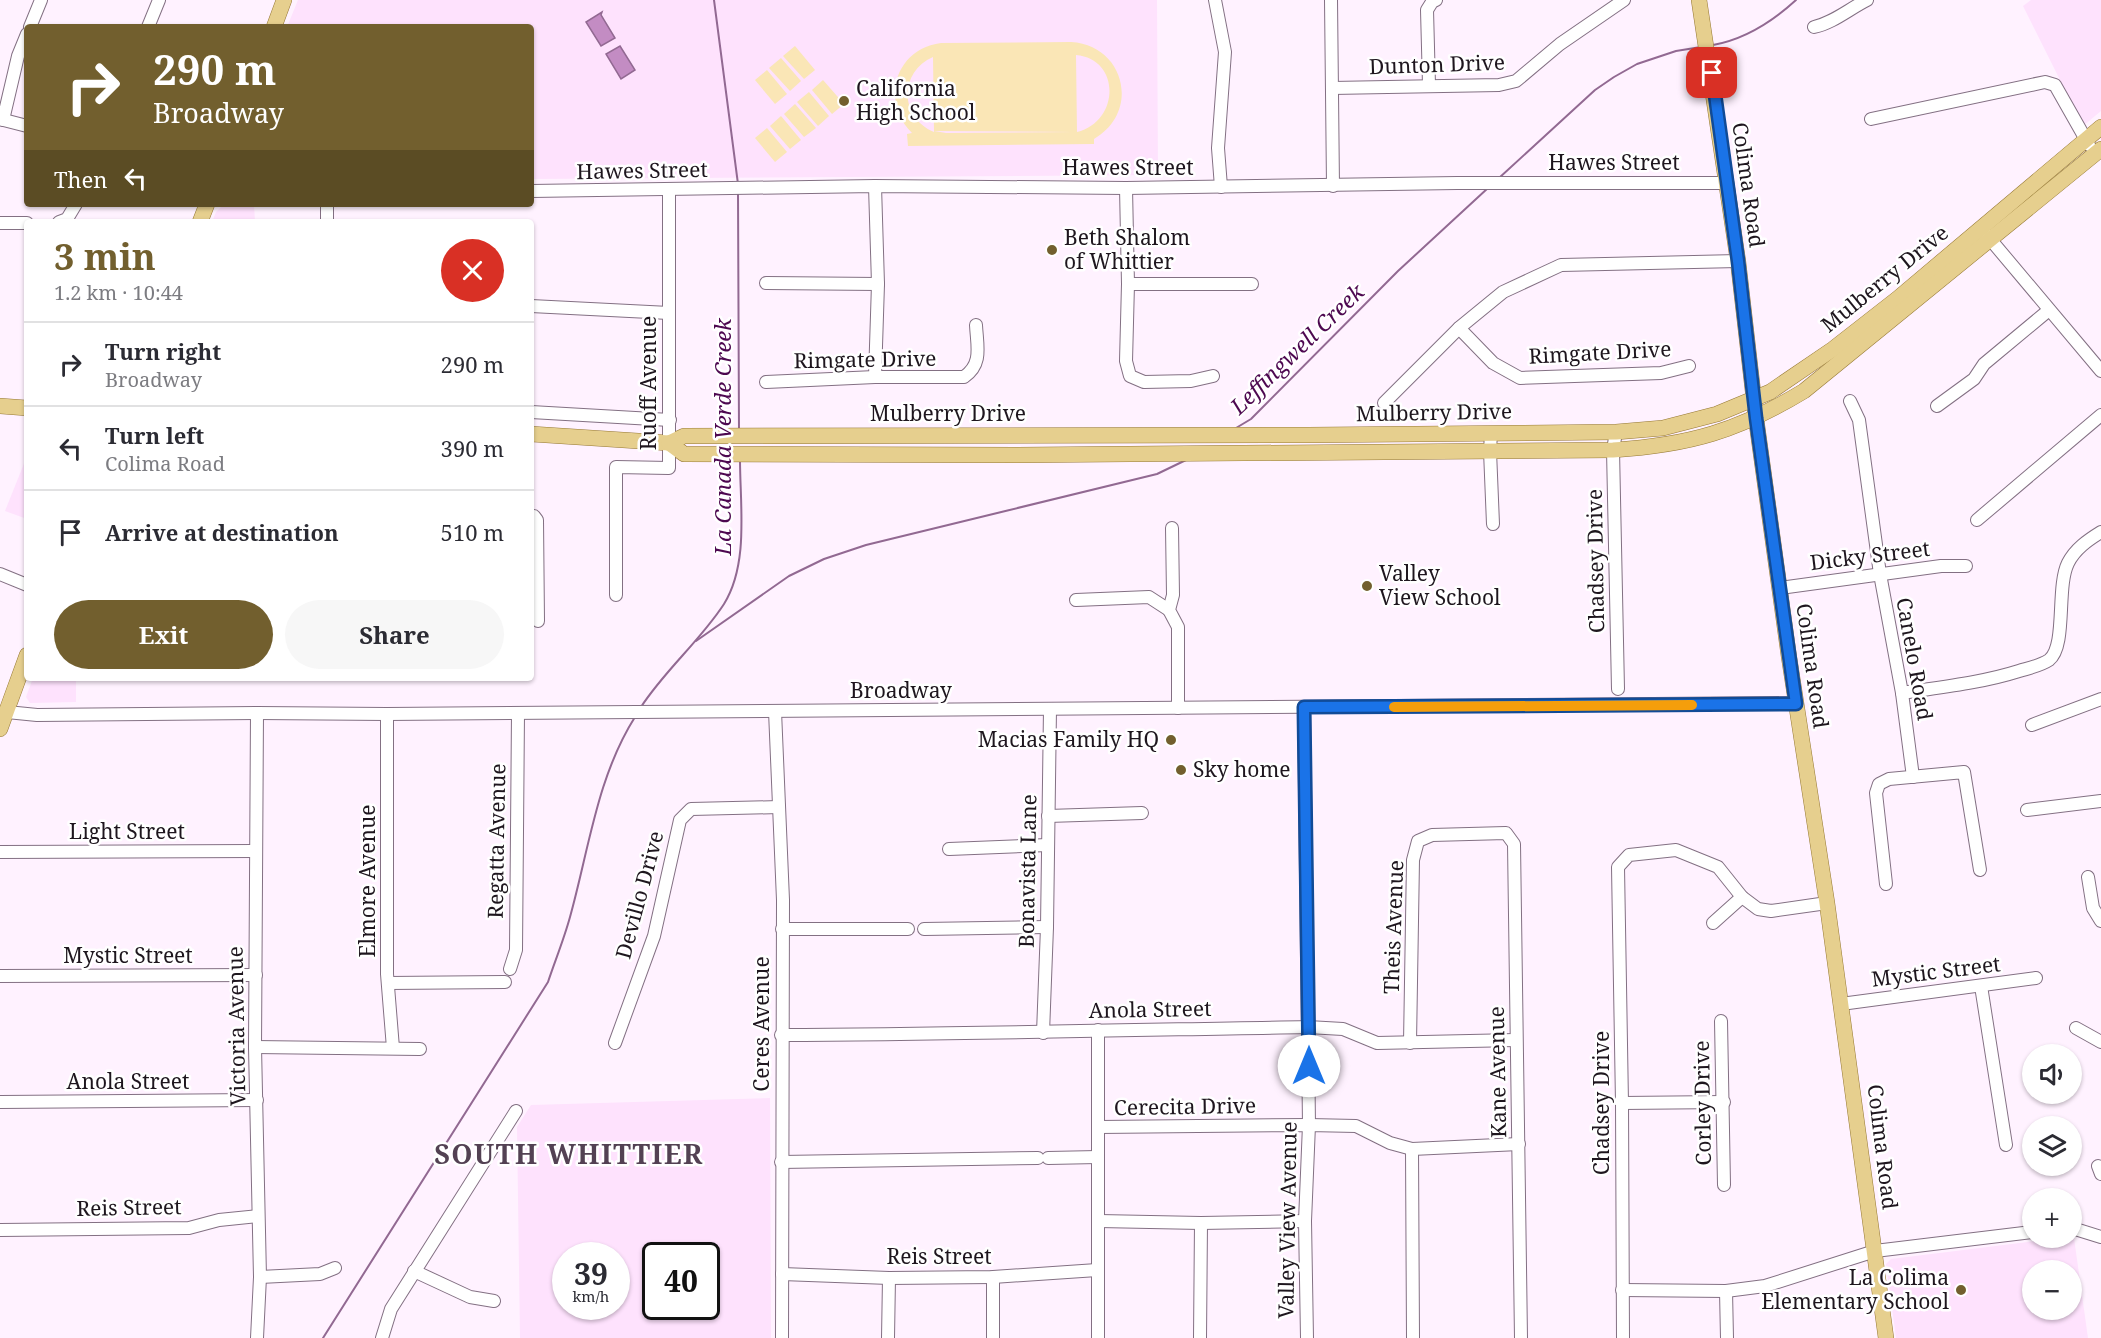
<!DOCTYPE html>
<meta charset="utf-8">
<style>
:root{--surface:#fff;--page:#f7f7f7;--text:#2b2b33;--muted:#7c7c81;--line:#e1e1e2;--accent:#725f2e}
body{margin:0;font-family:"Noto Serif",serif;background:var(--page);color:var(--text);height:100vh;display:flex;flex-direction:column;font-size:22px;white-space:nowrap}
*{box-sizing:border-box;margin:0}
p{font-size:20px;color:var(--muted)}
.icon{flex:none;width:33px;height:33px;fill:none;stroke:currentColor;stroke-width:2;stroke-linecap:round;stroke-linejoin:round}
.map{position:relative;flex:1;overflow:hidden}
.panel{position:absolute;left:24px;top:219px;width:510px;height:462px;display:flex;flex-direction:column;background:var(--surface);border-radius:6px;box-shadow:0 2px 4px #0004}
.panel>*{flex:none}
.top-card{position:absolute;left:24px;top:24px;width:510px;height:183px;border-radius:6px;box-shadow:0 2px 4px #0004;background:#725f2e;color:#fff;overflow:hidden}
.controls{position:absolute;left:2022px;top:1044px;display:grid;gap:12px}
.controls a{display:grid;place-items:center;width:60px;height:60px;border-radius:50%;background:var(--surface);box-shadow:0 2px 4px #0004;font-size:30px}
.speed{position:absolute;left:552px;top:1242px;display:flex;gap:12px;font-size:30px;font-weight:700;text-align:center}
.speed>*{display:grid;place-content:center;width:78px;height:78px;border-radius:50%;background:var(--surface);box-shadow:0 2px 4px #0004;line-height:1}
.speed small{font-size:15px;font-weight:400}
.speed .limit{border:3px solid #111;border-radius:9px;background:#fff;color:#111}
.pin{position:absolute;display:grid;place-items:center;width:51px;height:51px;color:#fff;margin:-26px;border-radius:12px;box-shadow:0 3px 9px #0006}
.me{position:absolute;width:66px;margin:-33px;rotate:0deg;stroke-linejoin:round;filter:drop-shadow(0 0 4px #0008)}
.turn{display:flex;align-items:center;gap:21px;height:126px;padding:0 30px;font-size:27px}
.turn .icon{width:78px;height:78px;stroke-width:2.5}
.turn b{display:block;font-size:42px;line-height:51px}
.then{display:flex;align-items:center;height:57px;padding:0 30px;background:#0003;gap:12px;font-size:22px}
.round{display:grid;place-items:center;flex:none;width:63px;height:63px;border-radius:32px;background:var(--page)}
.head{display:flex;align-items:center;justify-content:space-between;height:102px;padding:0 30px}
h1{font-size:36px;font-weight:700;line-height:45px;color:var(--accent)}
.button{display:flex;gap:12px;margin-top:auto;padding:12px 30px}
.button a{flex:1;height:69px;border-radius:36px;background:var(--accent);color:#fff;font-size:24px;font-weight:700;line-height:69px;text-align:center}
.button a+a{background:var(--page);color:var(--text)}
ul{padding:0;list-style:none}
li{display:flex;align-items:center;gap:18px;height:84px;padding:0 30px;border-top:2px solid var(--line)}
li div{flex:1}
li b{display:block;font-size:22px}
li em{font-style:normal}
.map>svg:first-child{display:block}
.built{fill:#fee2fd;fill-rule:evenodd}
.green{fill:#fae6b6;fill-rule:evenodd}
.water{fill:#c38cc3;stroke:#926992;stroke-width:1.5}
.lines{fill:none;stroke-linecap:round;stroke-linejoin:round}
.stream{stroke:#926992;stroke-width:2}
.minor-casing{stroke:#837083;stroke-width:14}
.major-casing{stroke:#967935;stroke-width:16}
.minor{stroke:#fff;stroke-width:12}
.major{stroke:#e6cf8e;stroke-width:15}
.route-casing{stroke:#114b97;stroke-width:15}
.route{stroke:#1a73e8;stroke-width:10}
.slow{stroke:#f59e0b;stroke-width:10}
.poi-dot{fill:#725f2e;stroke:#fff;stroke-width:2}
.labels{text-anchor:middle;stroke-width:5;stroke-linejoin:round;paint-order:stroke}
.street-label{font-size:21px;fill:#1e161e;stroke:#fff}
.poi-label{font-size:21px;fill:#1e161e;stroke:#fff;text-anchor:start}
.water-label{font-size:22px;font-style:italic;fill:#4d0850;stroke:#fff}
.district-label{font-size:27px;font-weight:bold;letter-spacing:1.5px;fill:#534153;stroke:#fff}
</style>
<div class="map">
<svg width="2101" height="1338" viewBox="0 0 2101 1338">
<rect width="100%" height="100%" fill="#fff2ff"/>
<!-- built -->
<g class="built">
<polygon points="298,0 1157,0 1158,175 531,179 531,27 287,27"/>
<polygon points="2031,0 2101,0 2101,111 2083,126 2023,6"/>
<polygon points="254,204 255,222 212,222 216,212 223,205"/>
<polygon points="25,461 27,462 27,519 5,511"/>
<polygon points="33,678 76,678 76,702 30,703 26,697"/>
<path d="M770 1098 771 1338H520L517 1127 531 1105ZM566 1256H616V1306H566ZM656 1256H706V1306H656Z"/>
<path d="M2074 1238 2088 1338H1896L1886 1264 1891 1259 2053 1239ZM2032 1270H2072V1310H2032Z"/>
</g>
<!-- green -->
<g class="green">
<path d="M1071 42C1125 45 1141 112 1094 139V144L908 146 907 134 912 133C880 101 895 49 941 43ZM1076 55C1121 59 1120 121 1077 132ZM933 57 934 132C899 117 899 72 933 57ZM934 131 1073 132H1074L946 133Z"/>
<polygon points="795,46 815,70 804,79 783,56"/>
<polygon points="781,58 801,81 790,91 769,68"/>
<polygon points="767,70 787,94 775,104 755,80"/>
<polygon points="823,80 844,104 832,114 812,90"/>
<polygon points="809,92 829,116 818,126 797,102"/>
<polygon points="795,104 816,128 804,137 784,114"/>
<polygon points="781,116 801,140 790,149 770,126"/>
<polygon points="767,128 787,152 775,162 755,138"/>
</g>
<!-- water -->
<g class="water">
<polygon points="602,12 601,15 615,38 601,46 586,22"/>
<polygon points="620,46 635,70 621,79 606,54"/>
</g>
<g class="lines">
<!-- stream -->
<g class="stream">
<polyline points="714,0 738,184"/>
<path d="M1713 45C1746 39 1772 22 1796 0"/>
<polyline points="1499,178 1595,90 1614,77 1637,64 1676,51 1701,47"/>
<polyline points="738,193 739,430"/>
<polyline points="1236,428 1251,419 1398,271 1488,188"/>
<polyline points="696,641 789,576 824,559 866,545 1157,474 1186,460"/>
<path d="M641 707C665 670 700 641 724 604 749 564 740 505 740 460"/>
<path d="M323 1338 548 982C555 961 564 939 570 917 589 849 597 777 635 717"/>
</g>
<!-- minor casing -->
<g class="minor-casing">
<g id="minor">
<polyline points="1215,0 1225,52 1218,148 1221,187"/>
<polyline points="1331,0 1333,186"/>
<polyline points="30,27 41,0"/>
<polyline points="148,27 159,0"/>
<path d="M1814 27C1833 23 1849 9 1867 0"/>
<polyline points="1429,85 1427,10 1432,2 1436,0"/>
<polyline points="1332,88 1499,85 1516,81 1560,44 1624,0"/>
<polyline points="0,119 27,126"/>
<polyline points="1871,119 2045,82 2055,85 2089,145"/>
<polyline points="3,120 18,56 27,34"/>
<polyline points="875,186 878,284 875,377"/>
<polyline points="1126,188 1128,284 1126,361 1130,376 1144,382 1191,381 1213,376"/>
<polyline points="531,191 875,186 1126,188 1457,183 1726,183"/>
<polyline points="327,204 327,222"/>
<polyline points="59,222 67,219 76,204"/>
<polyline points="0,223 27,223"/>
<polyline points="1985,233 2101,371"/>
<polyline points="766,283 878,284"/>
<polyline points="1128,284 1252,284"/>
<polyline points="531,306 669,313"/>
<polyline points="1459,328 1493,363 1520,378 1661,373 1689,366"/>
<path d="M766 382 875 377H964C983 364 977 346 976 325"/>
<polyline points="1850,401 1859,420 1880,574 1902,693 1913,777"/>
<polyline points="1384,403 1459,328 1503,292 1561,265 1738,261"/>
<polyline points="1937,406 1974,379 1984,364 2049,310"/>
<polyline points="531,412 670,420"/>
<polyline points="1616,432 1613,450 1618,689"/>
<polyline points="1491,433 1490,451 1493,524"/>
<polyline points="531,516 534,516 537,520 538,621"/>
<polyline points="1977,520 2101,415"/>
<polyline points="1172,528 1173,595 1169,610 1178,627 1178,708"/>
<polyline points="0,574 27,585"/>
<polyline points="1780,588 1941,566 1966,566"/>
<polyline points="616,595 616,467 669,468 669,190"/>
<polyline points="1076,600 1149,597 1169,610"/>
<path d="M1902 693C1941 687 1981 683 2019 671 2029 668 2040 666 2049 660 2067 646 2056 587 2068 563 2075 549 2088 540 2101 532"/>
<polyline points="1304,707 1309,1125 1305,1221 1307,1338"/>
<polyline points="775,711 783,900 782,1338"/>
<polyline points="7,712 37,715 257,713 387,714 1796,703"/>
<polyline points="257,713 255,1047 260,1277 257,1338"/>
<polyline points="387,714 387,974 393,1048"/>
<polyline points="2032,725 2101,699"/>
<polyline points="2027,810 2101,801"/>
<polyline points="1048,816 1142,813"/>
<polyline points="949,849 1048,845"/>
<polyline points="0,852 255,851"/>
<polyline points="2088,877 2093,908 2101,921"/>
<polyline points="1886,884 1876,793 1879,784 1889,779 1964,772 1980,870"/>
<polyline points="1713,923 1742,897"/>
<polyline points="782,929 908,929"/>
<polyline points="924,929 1047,927"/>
<polyline points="510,969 516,950 518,713"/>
<polyline points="0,976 256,975"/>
<polyline points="388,983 505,982"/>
<polyline points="1981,986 2006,1145"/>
<polyline points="1841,1004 2036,978"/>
<polyline points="1721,1021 1724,1185"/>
<polyline points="2076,1028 2101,1042"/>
<polyline points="1098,1030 1098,1338"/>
<polyline points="1043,1033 1047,927 1050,709"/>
<path d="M781 1035C957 1034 1133 1030 1308 1027L1343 1029 1377 1043 1516 1040"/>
<polyline points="615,1043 654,936 680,820 691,809 779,807"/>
<polyline points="1410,1043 1413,860 1418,841 1432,835 1506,833 1514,844 1521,1338"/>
<polyline points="255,1047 420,1049"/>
<polyline points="0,1102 257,1100"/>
<polyline points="1622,1103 1724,1102"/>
<polyline points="1099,1127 1309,1125 1356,1126 1390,1143 1412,1149 1519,1144"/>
<polyline points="1412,1149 1413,1338"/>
<polyline points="1048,1158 1098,1157"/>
<polyline points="781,1162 1038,1158"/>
<polyline points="2098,1166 2101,1174"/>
<polyline points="1099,1221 1201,1223 1305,1221"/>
<polyline points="2072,1228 2101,1237"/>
<polyline points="0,1230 189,1228 219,1220 258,1216"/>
<polyline points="414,1271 470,1297 494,1301"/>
<polyline points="782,1274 889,1278 993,1277 1097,1270"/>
<polyline points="260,1277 320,1274 335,1268"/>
<polyline points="993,1277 993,1338"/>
<polyline points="1622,1290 1726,1291 1765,1286 1875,1251 2032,1232"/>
<polyline points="1726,1291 1727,1338"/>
<polyline points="382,1338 391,1309 516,1111"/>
<polyline points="888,1338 889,1278"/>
<polyline points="1200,1338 1201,1223"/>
<polyline points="1623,1338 1622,1103 1618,867 1629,855 1676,850 1718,867 1742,897 1758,909 1771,911 1827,903"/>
</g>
</g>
<!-- major casing -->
<g class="major-casing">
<g id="major">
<polyline points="1699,0 1738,261 1756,418 1789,657 1827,903 1886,1338"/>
<polyline points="274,27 284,0"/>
<polyline points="200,222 207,204"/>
<polyline points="0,406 27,408"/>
<polyline points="531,434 669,443 684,436 1308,435 1616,432 1663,428 1717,414 1770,392 1833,349 1897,299 2101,127"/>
<path d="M669 443 684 454 1017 455 1613 450C1690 445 1738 431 1804 391L2101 149"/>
<polyline points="0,729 27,655"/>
</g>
</g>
<!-- minor -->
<use href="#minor" class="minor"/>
<!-- major -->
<use href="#major" class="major"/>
</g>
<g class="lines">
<!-- route casing -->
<g class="route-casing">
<polyline id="route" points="1309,1066 1304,707 1796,704 1756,418 1738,261 1712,73"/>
</g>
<!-- route -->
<use href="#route" class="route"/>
<!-- slow -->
<polyline class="slow" points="1394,707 1692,705"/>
</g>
<!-- markers -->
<g class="poi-dot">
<circle cx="844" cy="101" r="6"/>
<circle cx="1052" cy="250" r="6"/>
<circle cx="1367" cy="586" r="6"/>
<circle cx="1171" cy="740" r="6"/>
<circle cx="1181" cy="770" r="6"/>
<circle cx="1961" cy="1290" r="6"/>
</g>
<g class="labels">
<!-- street labels -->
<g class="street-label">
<text transform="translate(1437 65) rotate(-2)" y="7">Dunton Drive</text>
<text x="1614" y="170">Hawes Street</text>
<text x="1128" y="175">Hawes Street</text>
<text transform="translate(642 171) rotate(-1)" y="7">Hawes Street</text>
<text transform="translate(1748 185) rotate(82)" y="7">Colima Road</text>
<text transform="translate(1885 279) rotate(-39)" y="7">Mulberry Drive</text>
<text transform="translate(1600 353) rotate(-3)" y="7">Rimgate Drive</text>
<text transform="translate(865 360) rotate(-1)" y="7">Rimgate Drive</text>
<text transform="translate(649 383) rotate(-90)" y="7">Ruoff Avenue</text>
<text transform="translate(1434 413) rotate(-1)" y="7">Mulberry Drive</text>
<text x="948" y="421">Mulberry Drive</text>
<text transform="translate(1870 556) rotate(-7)" y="7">Dicky Street</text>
<text transform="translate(1596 561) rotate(-91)" y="7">Chadsey Drive</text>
<text transform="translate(1914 659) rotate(80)" y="7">Canelo Road</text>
<text transform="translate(1812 666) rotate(82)" y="7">Colima Road</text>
<text x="901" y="698">Broadway</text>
<text x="127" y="839">Light Street</text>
<text transform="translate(497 841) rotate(-89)" y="7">Regatta Avenue</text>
<text transform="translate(1028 871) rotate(-89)" y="7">Bonavista Lane</text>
<text transform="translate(368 881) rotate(-90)" y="7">Elmore Avenue</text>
<text transform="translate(640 895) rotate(-75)" y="7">Devillo Drive</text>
<text transform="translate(1394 927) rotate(-88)" y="7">Theis Avenue</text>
<text x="128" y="963">Mystic Street</text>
<text transform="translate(1936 972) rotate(-7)" y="7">Mystic Street</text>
<text transform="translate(1150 1010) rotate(-1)" y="7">Anola Street</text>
<text transform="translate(762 1024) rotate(-90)" y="7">Ceres Avenue</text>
<text transform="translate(237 1026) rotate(-91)" y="7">Victoria Avenue</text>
<text transform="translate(1498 1072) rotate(-91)" y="7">Kane Avenue</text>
<text x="128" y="1089">Anola Street</text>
<text transform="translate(1602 1103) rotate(-90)" y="7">Chadsey Drive</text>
<text transform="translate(1703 1103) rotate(-91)" y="7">Corley Drive</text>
<text transform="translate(1185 1107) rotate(-1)" y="7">Cerecita Drive</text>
<text transform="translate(1882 1147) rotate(83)" y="7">Colima Road</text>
<text transform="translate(129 1208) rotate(-1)" y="7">Reis Street</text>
<text transform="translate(1288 1220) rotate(-89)" y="7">Valley View Avenue</text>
<text x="939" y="1264">Reis Street</text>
</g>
<!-- poi labels -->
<g class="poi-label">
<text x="856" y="96">California<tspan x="856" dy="24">High School</tspan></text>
<text x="1064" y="245">Beth Shalom<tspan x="1064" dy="24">of Whittier</tspan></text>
<text x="1379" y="581">Valley<tspan x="1379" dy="24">View School</tspan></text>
<text x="1159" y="747" text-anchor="end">Macias Family HQ</text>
<text x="1193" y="777">Sky home</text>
<text x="1949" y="1285" text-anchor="end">La Colima<tspan x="1949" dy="24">Elementary School</tspan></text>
</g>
<!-- water labels -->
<g class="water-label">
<text transform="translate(1297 349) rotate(-44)" y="8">Leffingwell Creek</text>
<text transform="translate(723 437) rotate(-90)" y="8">La Canada Verde Creek</text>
</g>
<!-- district labels -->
<g class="district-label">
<text x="569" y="1164">SOUTH WHITTIER</text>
</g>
</g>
</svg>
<div class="controls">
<a><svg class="icon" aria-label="sound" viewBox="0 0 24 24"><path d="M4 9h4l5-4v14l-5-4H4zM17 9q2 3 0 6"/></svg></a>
<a><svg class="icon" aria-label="layers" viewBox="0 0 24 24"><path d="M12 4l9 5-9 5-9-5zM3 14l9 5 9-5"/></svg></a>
<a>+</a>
<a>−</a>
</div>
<div class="speed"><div>39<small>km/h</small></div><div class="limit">40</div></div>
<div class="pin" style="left:1712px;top:73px;background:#d93025"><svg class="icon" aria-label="arrive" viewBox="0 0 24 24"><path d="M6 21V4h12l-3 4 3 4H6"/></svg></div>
<svg class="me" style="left:1309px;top:1066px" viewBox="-20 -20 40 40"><circle r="19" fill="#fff"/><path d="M0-13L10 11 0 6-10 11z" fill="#1a73e8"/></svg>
<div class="top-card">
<div class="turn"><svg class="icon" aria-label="right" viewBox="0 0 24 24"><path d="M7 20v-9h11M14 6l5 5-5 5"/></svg><div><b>290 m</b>Broadway</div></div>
<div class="then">Then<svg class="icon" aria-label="left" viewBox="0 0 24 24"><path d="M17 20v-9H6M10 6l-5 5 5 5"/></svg></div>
</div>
<section class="panel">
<div class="head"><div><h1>3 min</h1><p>1.2 km · 10:44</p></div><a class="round" style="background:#d93025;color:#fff"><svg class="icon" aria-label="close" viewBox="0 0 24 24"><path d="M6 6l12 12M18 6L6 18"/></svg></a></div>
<ul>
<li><svg class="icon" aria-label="right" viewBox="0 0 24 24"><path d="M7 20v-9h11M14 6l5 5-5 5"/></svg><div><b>Turn right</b><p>Broadway</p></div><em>290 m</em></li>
<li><svg class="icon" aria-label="left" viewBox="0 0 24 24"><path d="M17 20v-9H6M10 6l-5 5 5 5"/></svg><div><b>Turn left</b><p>Colima Road</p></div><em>390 m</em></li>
<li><svg class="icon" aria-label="arrive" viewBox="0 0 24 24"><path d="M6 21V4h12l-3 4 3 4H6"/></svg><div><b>Arrive at destination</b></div><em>510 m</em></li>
</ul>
<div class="button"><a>Exit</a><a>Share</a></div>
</section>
</div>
